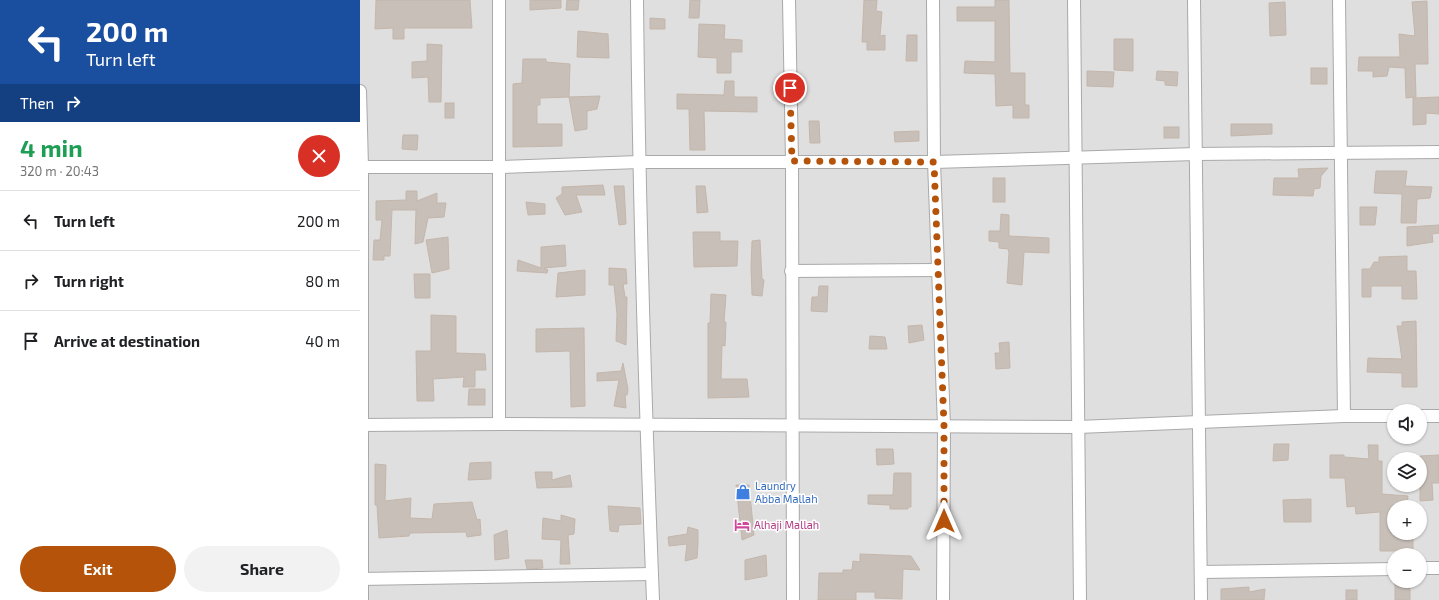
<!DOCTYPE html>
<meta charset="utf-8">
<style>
:root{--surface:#fff;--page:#f2f2f2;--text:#202124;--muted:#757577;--line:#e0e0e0;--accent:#b45309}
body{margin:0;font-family:"Exo 2",sans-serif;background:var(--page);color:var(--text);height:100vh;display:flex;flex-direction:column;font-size:15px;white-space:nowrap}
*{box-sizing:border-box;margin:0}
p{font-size:13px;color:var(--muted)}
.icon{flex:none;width:22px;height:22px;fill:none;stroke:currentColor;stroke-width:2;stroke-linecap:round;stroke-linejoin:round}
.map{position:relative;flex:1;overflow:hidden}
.details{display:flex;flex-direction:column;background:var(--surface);width:360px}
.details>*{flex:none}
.hud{background:#1a4fa0;color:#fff;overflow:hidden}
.buttons{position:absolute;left:1027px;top:404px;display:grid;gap:8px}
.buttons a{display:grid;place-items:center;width:40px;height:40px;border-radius:50%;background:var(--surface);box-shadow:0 1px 3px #0004;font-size:20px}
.pin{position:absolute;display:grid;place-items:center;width:34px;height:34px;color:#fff;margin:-17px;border:2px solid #fff;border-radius:50%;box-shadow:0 1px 4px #0007}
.me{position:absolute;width:44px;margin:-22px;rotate:0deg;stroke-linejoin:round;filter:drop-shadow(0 0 3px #0008)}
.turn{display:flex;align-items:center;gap:14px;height:84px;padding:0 20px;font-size:18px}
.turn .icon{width:52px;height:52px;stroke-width:2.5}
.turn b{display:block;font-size:28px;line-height:34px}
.then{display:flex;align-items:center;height:38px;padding:0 20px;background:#0003;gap:8px;font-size:15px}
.round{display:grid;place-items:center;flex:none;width:42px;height:42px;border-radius:21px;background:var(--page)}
.headline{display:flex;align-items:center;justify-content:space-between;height:68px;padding:0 20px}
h1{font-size:24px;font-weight:700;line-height:30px;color:#1e9e55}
.action{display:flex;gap:8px;margin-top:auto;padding:8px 20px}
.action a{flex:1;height:46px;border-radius:24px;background:var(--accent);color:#fff;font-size:16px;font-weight:700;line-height:46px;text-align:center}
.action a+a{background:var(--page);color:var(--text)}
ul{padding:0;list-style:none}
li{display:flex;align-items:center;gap:12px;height:60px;padding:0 20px;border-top:1px solid var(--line)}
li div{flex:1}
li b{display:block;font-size:15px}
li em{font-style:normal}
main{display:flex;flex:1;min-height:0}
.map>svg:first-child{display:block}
.residential{fill:#e0dfdf;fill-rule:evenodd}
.building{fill:#c7bfb8;stroke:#c4b6ab}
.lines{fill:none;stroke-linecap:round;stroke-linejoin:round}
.street-casing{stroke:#a9a9a9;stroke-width:14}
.street{stroke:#fff;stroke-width:12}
.route{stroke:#b45309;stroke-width:7;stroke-dasharray:0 12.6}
.labels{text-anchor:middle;stroke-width:3;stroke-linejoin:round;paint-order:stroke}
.shop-label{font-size:11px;fill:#366cbe;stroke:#fff;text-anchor:start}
.hotel-label{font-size:11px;fill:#b23c85;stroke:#fff;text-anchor:start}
</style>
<main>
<section class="details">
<div class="hud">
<div class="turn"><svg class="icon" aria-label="left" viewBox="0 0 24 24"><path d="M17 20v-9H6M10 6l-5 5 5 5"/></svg><div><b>200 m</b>Turn left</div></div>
<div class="then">Then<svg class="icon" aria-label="right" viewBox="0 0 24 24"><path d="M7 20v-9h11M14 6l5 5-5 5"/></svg></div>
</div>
<div class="headline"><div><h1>4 min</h1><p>320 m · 20:43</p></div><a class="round" style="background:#d93025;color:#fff"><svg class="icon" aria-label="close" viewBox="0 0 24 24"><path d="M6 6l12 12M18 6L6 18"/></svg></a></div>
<ul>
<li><svg class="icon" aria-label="left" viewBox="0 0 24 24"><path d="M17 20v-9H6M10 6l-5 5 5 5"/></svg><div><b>Turn left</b></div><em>200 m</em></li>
<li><svg class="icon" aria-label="right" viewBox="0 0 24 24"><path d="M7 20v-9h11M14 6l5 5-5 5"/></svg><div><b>Turn right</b></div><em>80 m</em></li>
<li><svg class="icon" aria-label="arrive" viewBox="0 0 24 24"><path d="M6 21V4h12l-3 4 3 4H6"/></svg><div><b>Arrive at destination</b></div><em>40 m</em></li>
</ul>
<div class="action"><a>Exit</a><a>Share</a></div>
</section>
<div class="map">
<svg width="1079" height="600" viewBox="0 0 1079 600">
<rect width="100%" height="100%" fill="#f2efe9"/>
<!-- residential -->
<path class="residential" d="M0 0H1079V600H0ZM1034 411H1060V437H1034ZM1034 459H1060V485H1034ZM1034 507H1060V533H1034ZM1034 555H1060V581H1034Z"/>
<!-- building -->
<g class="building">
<polygon points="16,0 110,0 112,28 44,28 44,39 33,39 33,28 15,29"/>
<polygon points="170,0 201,0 201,8 170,10"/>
<polygon points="207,0 219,0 218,10 206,10"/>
<polygon points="330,0 340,0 339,18 329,18"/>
<polygon points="504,0 517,0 516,11 522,12 520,36 525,35 525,50 507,50 507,42 502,42"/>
<polygon points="635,0 649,0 650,73 665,73 665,105 669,105 669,118 653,118 653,105 636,106 635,74 604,73 605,61 635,62 635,21 597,21 597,7 635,7"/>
<polygon points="1067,1 1068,64 1055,64 1056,97 1046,98 1045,68 1029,67 1027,76 1013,77 1013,71 998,71 999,57 1040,57 1039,34 1055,36 1052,2"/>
<polygon points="925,2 926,35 910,36 909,3"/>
<polygon points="290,18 305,19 305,29 290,29"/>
<polygon points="339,24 365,25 364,39 382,40 382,52 371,52 371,73 357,73 357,58 338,57"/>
<polygon points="218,31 248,34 249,58 217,57"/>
<polygon points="547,35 557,35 557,61 546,61"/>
<polygon points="754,39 773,39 773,71 754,70"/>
<polygon points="67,44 82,45 81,102 69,102 68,77 52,78 52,62 67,61"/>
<polygon points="163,59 186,59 186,62 210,64 209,97 180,98 180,105 177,105 177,124 202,124 202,146 153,147 153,84 162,83"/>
<rect x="951" y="68" width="16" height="16"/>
<polygon points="727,71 754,72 753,87 727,86"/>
<polygon points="797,71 818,72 817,86 805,85 805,81 796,80"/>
<polygon points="365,81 374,81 374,97 397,97 397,112 344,111 345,150 330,150 329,109 317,109 317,94 364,95"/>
<polygon points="240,96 237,109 227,111 227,129 215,131 209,97"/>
<polygon points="1079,97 1079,114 1066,113 1066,124 1053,125 1053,98"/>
<rect x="85" y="103" width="9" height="15"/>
<polygon points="449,121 459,121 460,143 450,143"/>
<polygon points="871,124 912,124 912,134 871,136"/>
<rect x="804" y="127" width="15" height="11"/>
<polygon points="559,131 559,141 535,142 534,132"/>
<polygon points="43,135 58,135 57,150 42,149"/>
<polygon points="968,168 961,176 960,188 954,189 953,196 913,195 914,178 939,178 938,169"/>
<polygon points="1016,171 1047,171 1045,186 1072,187 1070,198 1057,199 1056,223 1041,223 1042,194 1014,193"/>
<rect x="633" y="178" width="12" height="24"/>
<polygon points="243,185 245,195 216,195 222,212 205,215 196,198 202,194 202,187"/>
<polygon points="254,186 264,186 266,224 259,225"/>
<polygon points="336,186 345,186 348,212 337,213"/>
<polygon points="46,191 57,191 57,201 77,193 77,203 86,203 84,217 68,218 63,242 55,244 56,210 32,210 30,256 24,256 24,260 13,260 14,240 20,240 22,220 16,220 16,201 46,200"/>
<polygon points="166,202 185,204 185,214 168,215"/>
<polygon points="1000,207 1017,207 1015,225 1000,225"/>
<polygon points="641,214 649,215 649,236 689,238 689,253 664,252 662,285 647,283 649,252 648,249 639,248 639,242 629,241 629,231 640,231"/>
<polygon points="1079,225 1079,233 1072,234 1073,242 1047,246 1047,227"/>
<polygon points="333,232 360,232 360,241 378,241 377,266 334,267"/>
<polygon points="88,237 89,269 72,273 66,240"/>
<polygon points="400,240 402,279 404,280 402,296 392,295 391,267 392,241"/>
<polygon points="205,245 206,266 184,268 188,270 187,273 157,271 158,260 181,268 181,247"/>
<polygon points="1047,256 1047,271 1056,271 1057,299 1042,299 1042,286 1011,286 1011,297 1002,297 1002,269 1010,269 1014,262 1019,262 1019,257"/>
<polygon points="249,268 266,269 267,284 263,284 265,297 267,297 266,345 256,341 257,314 254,285 249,285"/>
<polygon points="225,270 225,295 196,297 198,273"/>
<polygon points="54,274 70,274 70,298 55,298"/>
<polygon points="459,286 468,286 467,312 451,311 452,297 458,297"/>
<polygon points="351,294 366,295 364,322 366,322 365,346 362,345 361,379 387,379 389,397 348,398 348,323 350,323"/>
<polygon points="71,315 96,316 96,353 125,354 126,370 115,370 115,387 103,387 104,377 73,379 74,401 57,401 56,351 71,351"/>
<polygon points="1056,321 1057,387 1042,387 1042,373 1007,372 1008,358 1042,359 1037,326 1042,326 1042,322"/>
<polygon points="562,325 564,340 549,343 548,326"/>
<polygon points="224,328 225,406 211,407 210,351 176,352 176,329"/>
<polygon points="510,336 525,337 527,349 509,349"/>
<polygon points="649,342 650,368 636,369 635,353 640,353 639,343"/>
<polygon points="263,363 268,389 267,395 265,395 266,408 254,406 259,380 237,381 237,373 261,371"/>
<polygon points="109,389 125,389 125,405 108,405"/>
<polygon points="914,444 929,444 928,460 913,461"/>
<polygon points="1008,445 1018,445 1018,461 1022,461 1022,494 1048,496 1047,507 1030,507 1031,533 1053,533 1053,554 1041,554 1041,551 1020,551 1020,512 996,514 995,506 987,507 985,478 970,478 970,455 984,455 984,457 1009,459"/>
<polygon points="516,449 533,449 534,464 517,465"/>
<polygon points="1079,455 1079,483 1072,483 1073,500 1060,501 1060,456"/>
<polygon points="131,462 131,479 108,480 110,463"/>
<polygon points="15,464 26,465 25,501 51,498 50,518 72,519 74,504 112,502 117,520 120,519 121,535 107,537 106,532 50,533 49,536 19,538 17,505 15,505"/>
<polygon points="175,472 192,472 192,480 210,475 212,487 177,488"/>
<polygon points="534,473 551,473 551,507 548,507 548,509 530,509 530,505 508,504 508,495 533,495"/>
<polygon points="376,485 389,485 394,535 382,540"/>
<polygon points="951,499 951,522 924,522 923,500"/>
<polygon points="248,506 280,508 281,524 259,525 258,532 250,531"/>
<polygon points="201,515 215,519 214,534 208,535 210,564 200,564 201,540 182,539 183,518 201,521"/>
<polygon points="328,527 338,530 338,543 337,558 325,561 327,544 309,546 308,537 327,534"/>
<polygon points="147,530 149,558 135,560 134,535"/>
<polygon points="500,554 551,556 560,570 543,569 542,599 515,598 515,592 496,592 496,600 458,600 459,573 483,573 483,570 492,570 493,561 500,562"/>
<polygon points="406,555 407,576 385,580 385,560"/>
<polygon points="165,560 182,560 183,568 167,569"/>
<rect x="1035" y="581" width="15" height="19"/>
<polygon points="889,587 889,592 905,589 904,600 861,600 861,589"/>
<rect x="986" y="590" width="11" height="10"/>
</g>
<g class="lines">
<!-- street casing -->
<g class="street-casing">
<g id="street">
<path d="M277 0C279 200 285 400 293 600"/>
<polyline points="429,0 432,161 433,600"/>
<polyline points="573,0 574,162 584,426 583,600"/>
<polyline points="714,0 720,600"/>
<polyline points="834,0 841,600"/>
<polyline points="979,0 984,416"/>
<polyline points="0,91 2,167 2,600"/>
<polyline points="0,167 140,167 279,162 574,162 836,154 1079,152"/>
<polyline points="431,271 577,270"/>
<polyline points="1060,416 1079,416"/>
<polyline points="139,424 139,0"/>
<polyline points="0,425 139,424 718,427 984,416 1034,416"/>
<polyline points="1060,568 1079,568"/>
<polyline points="841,572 1034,569"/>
<polyline points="0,579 292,574"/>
</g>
</g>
<!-- street -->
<use href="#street" class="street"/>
</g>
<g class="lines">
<!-- route -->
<polyline class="route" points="430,88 432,161 574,162 584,426 584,521"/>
</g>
<!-- icons -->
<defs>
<g id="shop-bare" transform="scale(1.2)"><path d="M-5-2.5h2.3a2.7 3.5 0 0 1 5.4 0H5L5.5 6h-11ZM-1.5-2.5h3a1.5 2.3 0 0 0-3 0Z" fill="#3f7fe0" stroke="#fff" stroke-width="2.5" paint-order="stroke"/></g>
<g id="hotel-bare" transform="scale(1.2)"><path d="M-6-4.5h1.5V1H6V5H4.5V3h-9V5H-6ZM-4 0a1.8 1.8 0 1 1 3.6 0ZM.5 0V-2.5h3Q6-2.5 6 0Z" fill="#d1479c" stroke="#fff" stroke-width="2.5" paint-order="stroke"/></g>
</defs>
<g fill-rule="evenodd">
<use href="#shop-bare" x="383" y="492"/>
<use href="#hotel-bare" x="382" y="525"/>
</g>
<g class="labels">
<!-- shop labels -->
<g class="shop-label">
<text x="395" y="490">Laundry<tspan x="395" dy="13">Abba Mallah</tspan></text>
</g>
<!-- hotel labels -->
<g class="hotel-label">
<text x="394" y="529">Alhaji Mallah</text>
</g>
</g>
</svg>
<div class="buttons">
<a><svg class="icon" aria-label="sound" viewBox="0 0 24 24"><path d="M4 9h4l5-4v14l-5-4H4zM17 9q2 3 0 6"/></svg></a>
<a><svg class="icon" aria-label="layers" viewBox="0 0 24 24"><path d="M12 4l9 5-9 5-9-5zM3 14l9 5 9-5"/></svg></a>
<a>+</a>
<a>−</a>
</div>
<div class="pin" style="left:430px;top:88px;background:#d93025"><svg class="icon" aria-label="arrive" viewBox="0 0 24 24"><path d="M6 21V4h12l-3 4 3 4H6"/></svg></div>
<svg class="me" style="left:584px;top:521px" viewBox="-20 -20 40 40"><path d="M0-17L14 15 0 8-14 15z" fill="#b45309" stroke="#fff" stroke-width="4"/></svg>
</div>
</main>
